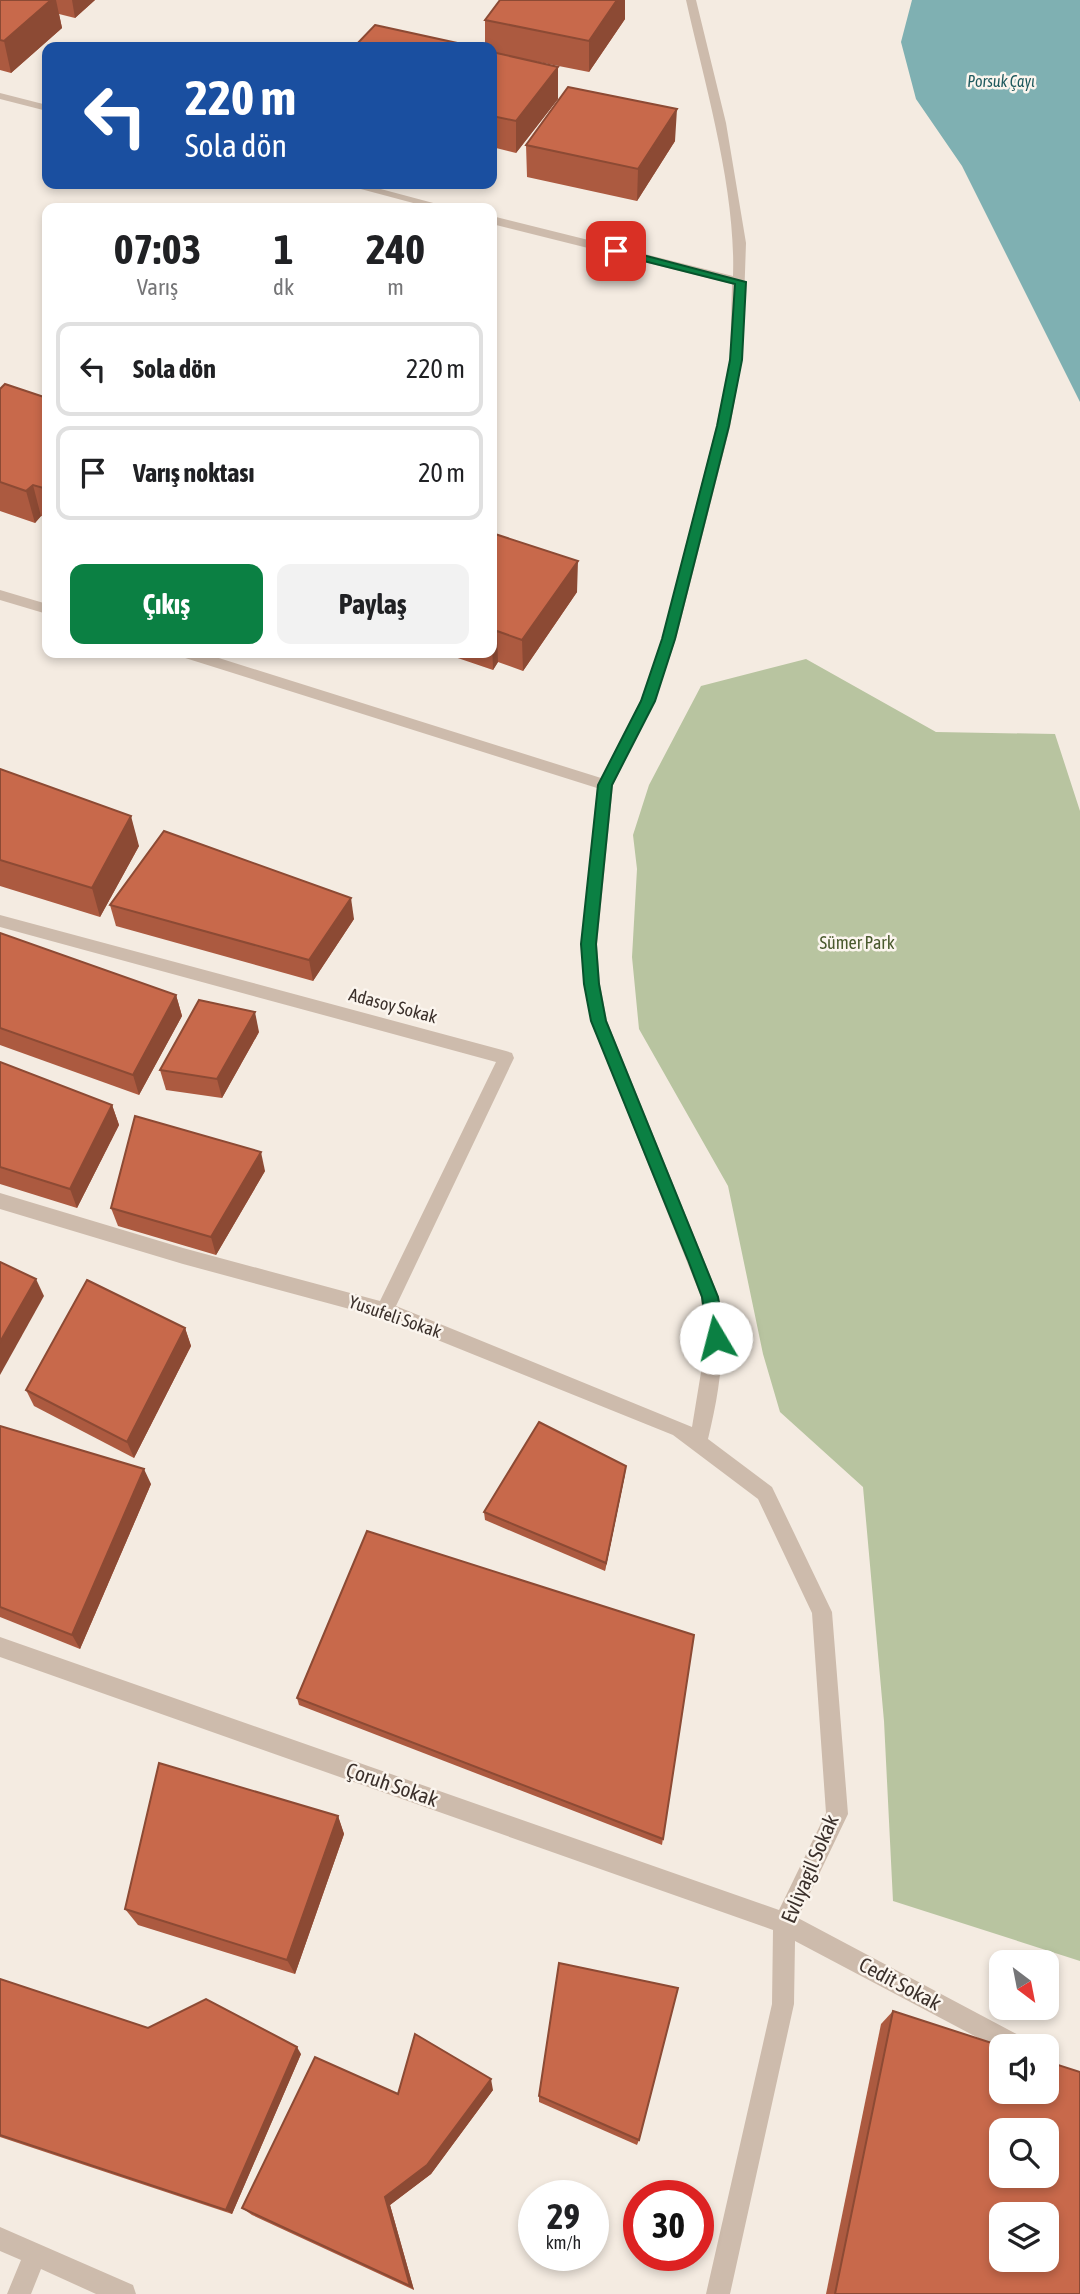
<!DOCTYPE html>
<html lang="tr">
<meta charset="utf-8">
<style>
:root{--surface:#fff;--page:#f2f2f2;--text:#202124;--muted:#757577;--line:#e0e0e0;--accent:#0b8043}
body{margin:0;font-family:"Asap Condensed",sans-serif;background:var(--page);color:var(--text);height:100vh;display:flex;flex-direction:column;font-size:26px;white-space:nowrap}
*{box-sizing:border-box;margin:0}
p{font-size:23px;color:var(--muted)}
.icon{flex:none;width:38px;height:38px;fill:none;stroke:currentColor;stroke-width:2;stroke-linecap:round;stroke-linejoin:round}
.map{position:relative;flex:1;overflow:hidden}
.sheet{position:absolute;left:42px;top:203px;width:455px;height:455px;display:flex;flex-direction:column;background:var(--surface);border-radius:14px;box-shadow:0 4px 10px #0003}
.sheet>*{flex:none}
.guide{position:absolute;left:42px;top:42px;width:455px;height:147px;border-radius:14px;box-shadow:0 4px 10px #0003;background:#1a4fa0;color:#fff;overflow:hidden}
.needle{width:46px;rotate:148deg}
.buttons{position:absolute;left:989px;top:1950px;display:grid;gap:14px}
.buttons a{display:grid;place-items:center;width:70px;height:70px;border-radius:14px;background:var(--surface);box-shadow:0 4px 10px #0003;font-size:35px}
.speed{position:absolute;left:518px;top:2180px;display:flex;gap:14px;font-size:35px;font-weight:700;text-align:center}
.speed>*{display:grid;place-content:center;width:91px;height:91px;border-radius:50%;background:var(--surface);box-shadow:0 4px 10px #0003;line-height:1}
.speed small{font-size:18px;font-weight:400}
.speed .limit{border:10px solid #d22;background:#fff;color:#111}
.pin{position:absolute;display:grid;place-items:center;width:60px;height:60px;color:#fff;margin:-30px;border-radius:14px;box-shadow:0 4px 10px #0006}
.me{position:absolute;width:77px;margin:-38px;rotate:352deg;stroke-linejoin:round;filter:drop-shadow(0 0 5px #0008)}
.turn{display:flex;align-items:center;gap:24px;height:147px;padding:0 28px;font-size:32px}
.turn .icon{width:91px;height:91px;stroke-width:2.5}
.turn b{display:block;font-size:49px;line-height:60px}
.eta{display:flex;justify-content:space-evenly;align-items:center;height:119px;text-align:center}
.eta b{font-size:42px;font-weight:700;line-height:49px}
.primary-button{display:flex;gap:14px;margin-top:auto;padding:14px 28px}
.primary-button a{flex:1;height:80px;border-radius:14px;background:var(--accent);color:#fff;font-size:28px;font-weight:700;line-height:80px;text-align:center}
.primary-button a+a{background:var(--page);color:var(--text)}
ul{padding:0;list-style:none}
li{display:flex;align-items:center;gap:21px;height:94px;margin:0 14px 10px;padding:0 14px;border:4px solid var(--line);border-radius:14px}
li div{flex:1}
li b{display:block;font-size:26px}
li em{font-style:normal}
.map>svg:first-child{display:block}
.green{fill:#b8c4a0}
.water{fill:#7fb0b2}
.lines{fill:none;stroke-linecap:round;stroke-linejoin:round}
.minor{fill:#cdbbac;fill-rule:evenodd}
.wall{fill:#ac5a40}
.shaded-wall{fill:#8c4a34}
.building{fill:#c8694b;stroke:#8c4a34;stroke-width:2;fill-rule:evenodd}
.route{fill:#0b8043;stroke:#07532c;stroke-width:2}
.labels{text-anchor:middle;stroke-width:5;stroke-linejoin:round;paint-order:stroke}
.far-water-label{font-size:16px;font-style:italic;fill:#1f5a5e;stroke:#fbf5ee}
.park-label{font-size:18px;fill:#4a5a2e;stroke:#fbf5ee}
.street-label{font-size:18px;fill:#3b302b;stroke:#fbf5ee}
.near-street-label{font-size:21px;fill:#3b302b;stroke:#fbf5ee}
</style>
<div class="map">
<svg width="1080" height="2294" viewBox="0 0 1080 2294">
<rect width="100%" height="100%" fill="#f4ebe1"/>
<!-- green -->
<polygon class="green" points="806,659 936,732 1055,734 1080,811 1080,1961 893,1901 884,1721 863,1487 780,1412 763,1354 728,1186 639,1029 632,957 637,869 633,835 649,785 701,686"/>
<!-- water -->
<polygon class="water" points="912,0 1080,0 1080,402 962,166 916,99 901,42"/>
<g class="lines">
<!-- minor -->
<g class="minor">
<path d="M686 0H696L726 123 746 243 742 360 730 427 676 639 655 700 613 785 597 945 600 984 607 1021 719 1297C726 1347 720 1390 708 1439L772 1487 832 1612 848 1814 798 1918 1024 2038 1027 2046H1001V2050L795 1941 794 2004 730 2294H706L772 2004 773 1930 0 1657V1637L779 1910 826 1813 812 1613 758 1499 673 1435 383 1318 183 1264 0 1209V1193L183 1248 380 1301 496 1062 0 927V915L506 1051 512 1053 514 1058 396 1306 692 1427 704 1354 701 1297 591 1021 584 984 581 945 597 788 182 657 180 653H203L601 778 641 700 662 639 716 427 730 360 732 284 492 224V216L733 276C736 189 705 85 686 0Z"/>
<polygon points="0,93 47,105 47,111 0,99"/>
<polygon points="342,184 362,184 452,208 432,208"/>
<polygon points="0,590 47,604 47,614 0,600"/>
<polygon points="0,2227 133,2285 136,2294 96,2294 41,2269 31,2294 7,2294 21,2260 0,2251"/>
</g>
</g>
<!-- wall -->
<g class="wall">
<polygon points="0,0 95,0 75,18 59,14 62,28 11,73 0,70"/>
<polygon points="625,19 589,72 508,56 558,67 558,99 516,153 492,147 492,47 485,47 485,20"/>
<polygon points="675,141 637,201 527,177 526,145"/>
<polygon points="0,389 47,398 47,518 41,516 35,523 0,511"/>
<polygon points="492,533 577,592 523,671 498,662 493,670 443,653 492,653"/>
<polygon points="0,769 139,846 100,917 0,886"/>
<polygon points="110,905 354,919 313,981 116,926"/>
<polygon points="0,933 176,995 182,1016 139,1095 0,1045"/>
<polygon points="259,1032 222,1098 166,1090 160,1070"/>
<polygon points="0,1062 112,1105 119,1125 77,1208 0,1184"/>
<polygon points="265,1171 216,1255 118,1226 111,1208"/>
<polygon points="185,1328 191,1346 134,1458 34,1406 26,1390"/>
<polygon points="0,1426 151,1484 80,1649 0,1617"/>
<polygon points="625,1474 605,1571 485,1520 484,1512"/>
<polygon points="694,1635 662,1845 299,1705 297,1698"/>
<polygon points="338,1816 344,1834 295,1974 138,1925 125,1909"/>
<polygon points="0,1979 148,2028 301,2054 232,2214 0,2137"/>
<polygon points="893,2011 1080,2294 826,2294 881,2024"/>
<polygon points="493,2090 431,2174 390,2205 414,2290 252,2215 242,2208 398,2094"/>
<polygon points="539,2096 639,2140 637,2145 539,2102"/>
</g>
<!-- shaded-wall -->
<g class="shaded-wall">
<polygon points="51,0 56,0 62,28 11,73 4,41"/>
<polygon points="72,0 95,0 75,18"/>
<polygon points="617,0 625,0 625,19 589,72 589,41"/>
<polygon points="558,67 558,99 516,153 516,121"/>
<polygon points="677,109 675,141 637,201 638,169"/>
<polygon points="33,485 41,516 35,523 26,491"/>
<polygon points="578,561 577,592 523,671 522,640"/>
<polygon points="497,631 498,662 493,670 492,639"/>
<polygon points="131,816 139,846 100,917 92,888"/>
<polygon points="351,898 354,919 313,981 309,960"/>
<polygon points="176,995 182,1016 139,1095 133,1075"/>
<polygon points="255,1012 259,1032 222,1098 217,1079"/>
<polygon points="112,1105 119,1125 77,1208 70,1189"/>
<polygon points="261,1152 265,1171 216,1255 211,1237"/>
<polygon points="36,1279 44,1296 0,1375 0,1342"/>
<polygon points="185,1328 191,1346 134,1458 127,1442"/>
<polygon points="626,1466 625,1474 605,1571 606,1563"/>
<polygon points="144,1469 151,1484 80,1649 72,1635"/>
<polygon points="338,1816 344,1834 295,1974 287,1960"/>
<polygon points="297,2047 301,2054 232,2214 226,2210"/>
<polygon points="491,2079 493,2090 431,2174 390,2205 414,2290 410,2286 385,2197"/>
</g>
<!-- building -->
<g class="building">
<polygon points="0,0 51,0 4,41 0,40"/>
<polygon points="500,0 617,0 589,41 485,20"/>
<polygon points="375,25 457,43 454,47 354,47"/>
<polygon points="492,52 558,67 516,121 492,116"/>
<polygon points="568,87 677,109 638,169 526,145"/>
<polygon points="5,384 47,398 47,489 33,485 26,491 0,482 0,389"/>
<polygon points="492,533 578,561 522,640 497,631 492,639"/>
<polygon points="0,769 131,816 92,888 0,860"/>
<polygon points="164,831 351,898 309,960 110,905"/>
<polygon points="0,933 176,995 133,1075 0,1028"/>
<polygon points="199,1000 255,1012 217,1079 160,1070"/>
<polygon points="0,1062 112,1105 70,1189 0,1167"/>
<polygon points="135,1116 261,1152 211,1237 111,1208"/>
<polygon points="0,1262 36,1279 0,1342"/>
<polygon points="87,1280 185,1328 127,1442 26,1390"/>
<polygon points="539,1422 626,1466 606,1563 484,1512"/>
<polygon points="0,1426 144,1469 72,1635 0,1607"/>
<polygon points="367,1531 694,1635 663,1839 297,1698"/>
<polygon points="159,1763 338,1816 287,1960 125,1909"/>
<polygon points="559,1963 678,1988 639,2140 539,2096"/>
<polygon points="0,1979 148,2028 206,1999 297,2047 226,2210 0,2135"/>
<path d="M893 2011 1001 2046V2091H1046V2061L1080 2072V2294H835ZM1001 2130H1046V2175H1001ZM1001 2214H1046V2259H1001Z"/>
<polygon points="415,2034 491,2079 427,2165 385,2197 410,2286 242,2208 315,2057 398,2094"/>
</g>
<!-- route -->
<polygon class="route" points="616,248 746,282 742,360 729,426 675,639 655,701 612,785 596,944 599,984 606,1021 718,1297 725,1338 722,1344 716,1346 710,1344 708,1338 702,1297 688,1260 591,1021 584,984 581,944 598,785 641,701 662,639 717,426 730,360 735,284 612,253 612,249"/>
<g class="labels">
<!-- far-water labels -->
<g class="far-water-label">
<text x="1001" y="87">Porsuk Çayı</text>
</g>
<!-- park labels -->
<g class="park-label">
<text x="857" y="949">Sümer Park</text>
</g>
<!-- street labels -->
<g class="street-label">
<text transform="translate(393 1006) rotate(15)" y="6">Adasoy Sokak</text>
<text transform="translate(395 1317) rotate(19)" y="6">Yusufeli Sokak</text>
</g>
<!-- near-street labels -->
<g class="near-street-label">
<text transform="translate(392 1785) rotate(19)" y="7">Çoruh Sokak</text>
<text transform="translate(810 1869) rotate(-67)" y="7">Evliyagil Sokak</text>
<text transform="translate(900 1984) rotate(28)" y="7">Cedit Sokak</text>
</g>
</g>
</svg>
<div class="buttons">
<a><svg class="needle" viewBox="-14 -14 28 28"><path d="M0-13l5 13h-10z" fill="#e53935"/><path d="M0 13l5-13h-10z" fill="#757577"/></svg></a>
<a><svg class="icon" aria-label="sound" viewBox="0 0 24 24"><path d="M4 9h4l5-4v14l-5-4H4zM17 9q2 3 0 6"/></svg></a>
<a><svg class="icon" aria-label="search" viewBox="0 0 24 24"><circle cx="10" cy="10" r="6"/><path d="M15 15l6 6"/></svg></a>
<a><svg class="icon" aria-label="layers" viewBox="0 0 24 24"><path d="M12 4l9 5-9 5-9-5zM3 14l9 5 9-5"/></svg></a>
</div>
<div class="speed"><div>29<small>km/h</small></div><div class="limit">30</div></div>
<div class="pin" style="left:616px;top:251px;background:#d93025"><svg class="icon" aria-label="arrive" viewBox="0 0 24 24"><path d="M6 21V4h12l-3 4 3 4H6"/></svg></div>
<svg class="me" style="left:716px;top:1338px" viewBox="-20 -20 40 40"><circle r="19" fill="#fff"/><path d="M0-13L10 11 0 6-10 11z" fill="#0b8043"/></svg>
<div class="guide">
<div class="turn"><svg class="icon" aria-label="left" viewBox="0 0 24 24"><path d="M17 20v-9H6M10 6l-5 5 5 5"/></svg><div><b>220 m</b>Sola dön</div></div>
</div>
<section class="sheet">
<div class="eta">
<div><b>07:03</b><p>Varış</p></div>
<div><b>1</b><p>dk</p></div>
<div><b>240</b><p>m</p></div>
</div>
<ul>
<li><svg class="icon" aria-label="left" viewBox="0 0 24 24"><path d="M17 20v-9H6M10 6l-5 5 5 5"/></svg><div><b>Sola dön</b></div><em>220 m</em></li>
<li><svg class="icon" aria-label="arrive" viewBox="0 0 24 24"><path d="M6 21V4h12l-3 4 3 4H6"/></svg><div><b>Varış noktası</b></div><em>20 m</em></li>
</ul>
<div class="primary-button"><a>Çıkış</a><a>Paylaş</a></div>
</section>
</div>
